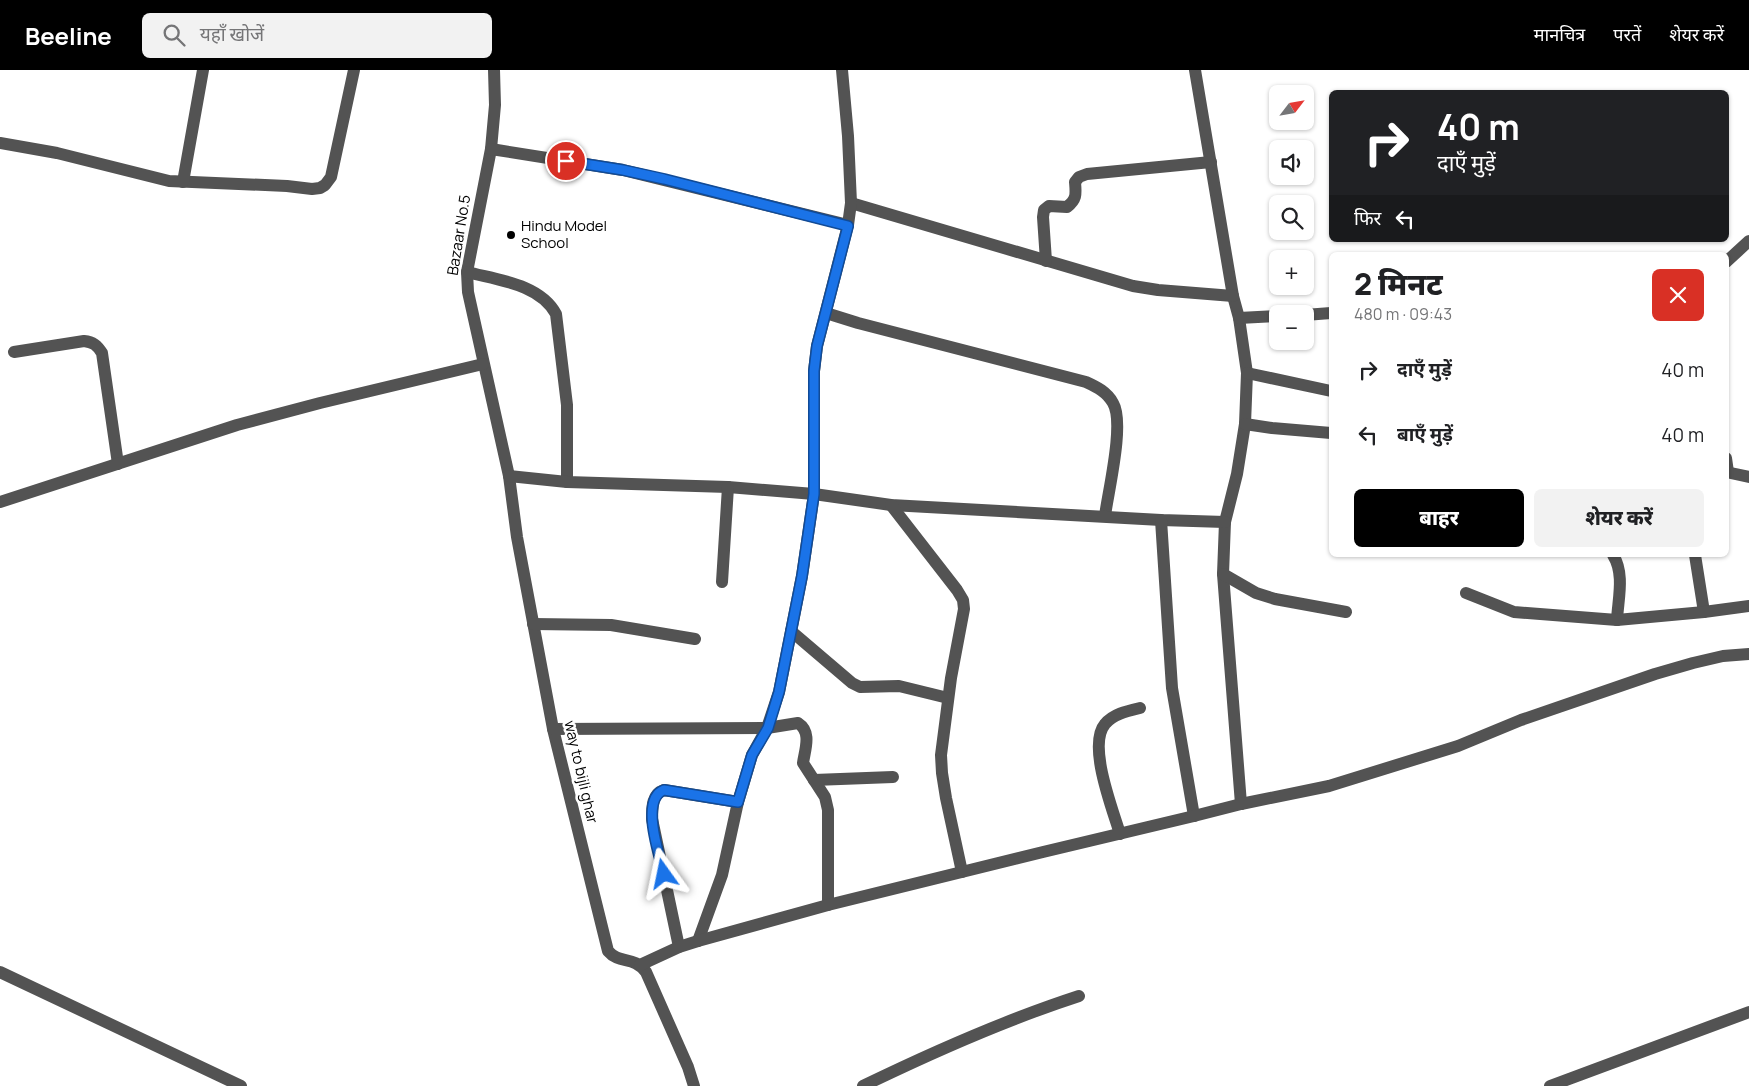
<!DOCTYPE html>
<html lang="hi">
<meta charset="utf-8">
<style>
:root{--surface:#fff;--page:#f2f2f2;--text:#202124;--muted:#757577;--accent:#000}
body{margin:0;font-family:Manrope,"Noto Sans Devanagari",sans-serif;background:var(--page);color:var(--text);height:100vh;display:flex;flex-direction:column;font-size:19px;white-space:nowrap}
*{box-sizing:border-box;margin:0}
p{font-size:16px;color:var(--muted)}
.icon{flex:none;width:28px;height:28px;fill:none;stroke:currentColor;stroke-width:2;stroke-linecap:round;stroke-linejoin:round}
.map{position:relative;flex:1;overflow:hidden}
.side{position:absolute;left:1329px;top:182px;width:400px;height:305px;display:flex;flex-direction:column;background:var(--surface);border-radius:8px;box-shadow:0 1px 4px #0004}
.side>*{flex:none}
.guide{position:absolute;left:1329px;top:20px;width:400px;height:152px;border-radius:8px;box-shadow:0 1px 4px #0004;background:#202124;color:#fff;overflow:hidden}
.needle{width:32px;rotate:59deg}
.controls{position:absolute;left:1269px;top:15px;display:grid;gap:10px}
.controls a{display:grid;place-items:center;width:45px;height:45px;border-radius:8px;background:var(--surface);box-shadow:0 1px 4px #0004;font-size:25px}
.pin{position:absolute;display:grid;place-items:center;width:42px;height:42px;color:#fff;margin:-21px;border:2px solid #fff;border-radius:50%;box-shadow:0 1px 5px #0007}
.me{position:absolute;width:55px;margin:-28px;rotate:348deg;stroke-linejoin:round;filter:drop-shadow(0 0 4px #0008)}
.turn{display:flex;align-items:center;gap:18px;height:105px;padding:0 25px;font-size:22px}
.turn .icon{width:65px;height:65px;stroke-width:2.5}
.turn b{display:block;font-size:35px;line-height:42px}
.then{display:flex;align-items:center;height:48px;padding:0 25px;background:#0003;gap:10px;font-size:19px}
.round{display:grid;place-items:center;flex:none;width:52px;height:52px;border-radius:8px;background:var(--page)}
.overview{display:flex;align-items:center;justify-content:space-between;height:85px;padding:0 25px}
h1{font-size:30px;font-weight:800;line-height:38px}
.action{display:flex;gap:10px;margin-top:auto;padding:10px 25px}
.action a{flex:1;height:58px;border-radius:8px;background:var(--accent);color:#fff;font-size:20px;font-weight:800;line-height:58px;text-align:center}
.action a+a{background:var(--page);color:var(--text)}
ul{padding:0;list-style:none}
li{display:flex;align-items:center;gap:15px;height:65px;padding:0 25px}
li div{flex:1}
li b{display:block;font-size:19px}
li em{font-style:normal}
header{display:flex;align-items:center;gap:30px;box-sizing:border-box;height:70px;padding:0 25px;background:var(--accent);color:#fff}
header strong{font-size:24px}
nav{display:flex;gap:28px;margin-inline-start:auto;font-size:18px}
.search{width:350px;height:45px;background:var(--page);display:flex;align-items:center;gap:12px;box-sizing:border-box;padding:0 18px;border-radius:8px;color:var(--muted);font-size:19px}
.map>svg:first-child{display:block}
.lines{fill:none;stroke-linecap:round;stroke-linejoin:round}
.minor{stroke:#535353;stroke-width:12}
.route-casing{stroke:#114b97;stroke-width:12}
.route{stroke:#1a73e8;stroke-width:9}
.poi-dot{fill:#000;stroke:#fff;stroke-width:2}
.labels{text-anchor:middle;stroke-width:5;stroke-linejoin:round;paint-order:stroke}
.poi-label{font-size:15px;fill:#000;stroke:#fff;text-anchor:start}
.street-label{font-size:15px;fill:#000;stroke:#fff}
</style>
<header>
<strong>Beeline</strong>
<div class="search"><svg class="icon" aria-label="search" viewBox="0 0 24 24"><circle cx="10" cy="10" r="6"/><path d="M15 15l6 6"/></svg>यहाँ खोजें</div>
<nav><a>मानचित्र</a><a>परतें</a><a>शेयर करें</a></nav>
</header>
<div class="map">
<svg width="1749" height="1016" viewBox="0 0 1749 1016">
<rect width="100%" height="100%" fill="#fff"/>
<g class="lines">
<!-- minor -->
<g class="minor">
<path d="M494 0 495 35 491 79 467 202 468 222 509 406 517 467 553 659 608 881C620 895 633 885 646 902L688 997 694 1016"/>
<polyline points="1195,0 1233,226 1239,248 1247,303 1245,354 1237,404 1225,452 1223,504 1241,734"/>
<polyline points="0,73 57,83 169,111 287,116 312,119 320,118 325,115 331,107 354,0"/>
<polyline points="491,79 623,100 848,155"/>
<polyline points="183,112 203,0"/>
<polyline points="851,133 1133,216 1158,220 1233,226"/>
<path d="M1046 191 1043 147 1044 140 1049 136 1067 137C1077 129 1076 124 1075 112L1079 107 1087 104 1211 92"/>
<polyline points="1726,192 1749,171"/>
<path d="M467 202C498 210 540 214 556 244L567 335V412"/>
<path d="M826 243 858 253 1086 312C1097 317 1107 322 1113 333 1125 353 1108 422 1105 446"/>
<polyline points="1305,245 1331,243"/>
<polyline points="1239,248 1278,246"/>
<path d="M14 282 84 271C93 272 97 275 102 283L118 394"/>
<polyline points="1247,303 1331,321"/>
<polyline points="1245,354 1272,358 1331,363"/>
<polyline points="1726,388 1728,402"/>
<polyline points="1726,402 1749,407"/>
<polyline points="509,406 567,412 728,417 814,424 891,435 1161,450 1225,452"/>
<polyline points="0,432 237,355 320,333 483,294"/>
<polyline points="891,435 957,520 963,530 964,539 951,608 941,685 942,703 946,728 962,802"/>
<polyline points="1161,450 1172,618 1194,746"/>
<path d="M1613 485C1625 504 1618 529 1617 550"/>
<polyline points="1695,485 1704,542"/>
<polyline points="1223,504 1256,523 1275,529 1346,542"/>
<polyline points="722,512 728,417"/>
<polyline points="1466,523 1514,542 1617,550 1704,542 1749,536"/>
<polyline points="533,554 611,555 695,569"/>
<polyline points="791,561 852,613 860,617 899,616 948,628"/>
<path d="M553 659 767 658 798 653C812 662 805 679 803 693L825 727 828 740V835"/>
<polyline points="814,710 893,707"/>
<path d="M1120 764C1113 740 1087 675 1105 654 1113 644 1127 641 1140 638"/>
<polyline points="698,871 722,805 738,732 752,685 767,658 779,622 802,506 814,424 814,301 817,276 848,155 851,133 848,66 842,0"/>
<path d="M679 877 652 749C652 737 652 724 664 720L738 732"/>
<polyline points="640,895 679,877 698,871 828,835 1043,782 1194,746 1241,734 1329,716 1458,676 1521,650 1655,604 1693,593 1723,586 1749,584"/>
<polyline points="0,902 241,1016"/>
<path d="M863 1016C933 982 1005 950 1079 926"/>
<polyline points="1550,1016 1749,942"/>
</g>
</g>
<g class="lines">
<!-- route casing -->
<g class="route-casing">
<path id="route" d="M566 91 623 100 664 109 848 156 817 276 814 301V424L802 506 779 622 768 658 752 685 738 732 664 720C640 729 659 784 664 804"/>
</g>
<!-- route -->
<use href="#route" class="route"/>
</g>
<!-- markers -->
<circle class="poi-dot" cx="511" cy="165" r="5"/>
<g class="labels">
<!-- poi labels -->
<g class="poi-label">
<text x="521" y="161">Hindu Model<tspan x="521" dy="17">School</tspan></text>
</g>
<!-- street labels -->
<g class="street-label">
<text transform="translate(459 165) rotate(-81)" y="5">Bazaar No.5</text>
<text transform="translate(581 702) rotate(77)" y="5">way to bijli ghar</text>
</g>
</g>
</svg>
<div class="controls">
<a><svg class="needle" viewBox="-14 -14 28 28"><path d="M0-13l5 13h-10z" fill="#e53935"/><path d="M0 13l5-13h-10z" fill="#757577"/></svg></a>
<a><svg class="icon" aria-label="sound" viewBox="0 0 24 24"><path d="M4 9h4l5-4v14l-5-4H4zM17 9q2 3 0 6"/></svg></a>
<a><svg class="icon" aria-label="search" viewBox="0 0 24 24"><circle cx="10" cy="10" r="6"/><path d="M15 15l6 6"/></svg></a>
<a>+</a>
<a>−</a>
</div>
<div class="pin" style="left:566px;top:91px;background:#d93025"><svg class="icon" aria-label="arrive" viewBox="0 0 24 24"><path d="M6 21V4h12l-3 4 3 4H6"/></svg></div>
<svg class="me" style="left:664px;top:804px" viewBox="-20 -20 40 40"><path d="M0-17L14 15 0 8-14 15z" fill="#1a73e8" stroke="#fff" stroke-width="4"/></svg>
<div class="guide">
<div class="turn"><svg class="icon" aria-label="right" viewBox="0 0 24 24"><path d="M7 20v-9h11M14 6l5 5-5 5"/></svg><div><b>40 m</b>दाएँ मुड़ें</div></div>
<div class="then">फिर<svg class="icon" aria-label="left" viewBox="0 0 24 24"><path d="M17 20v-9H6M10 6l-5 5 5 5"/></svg></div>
</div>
<section class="side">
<div class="overview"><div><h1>2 मिनट</h1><p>480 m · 09:43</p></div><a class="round" style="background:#d93025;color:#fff"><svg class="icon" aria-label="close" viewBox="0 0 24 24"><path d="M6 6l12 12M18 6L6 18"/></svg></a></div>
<ul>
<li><svg class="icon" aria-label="right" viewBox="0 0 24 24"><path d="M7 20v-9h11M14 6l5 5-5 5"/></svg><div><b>दाएँ मुड़ें</b></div><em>40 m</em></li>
<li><svg class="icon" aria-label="left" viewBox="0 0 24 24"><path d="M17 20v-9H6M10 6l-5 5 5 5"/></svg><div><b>बाएँ मुड़ें</b></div><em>40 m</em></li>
</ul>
<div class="action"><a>बाहर</a><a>शेयर करें</a></div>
</section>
</div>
